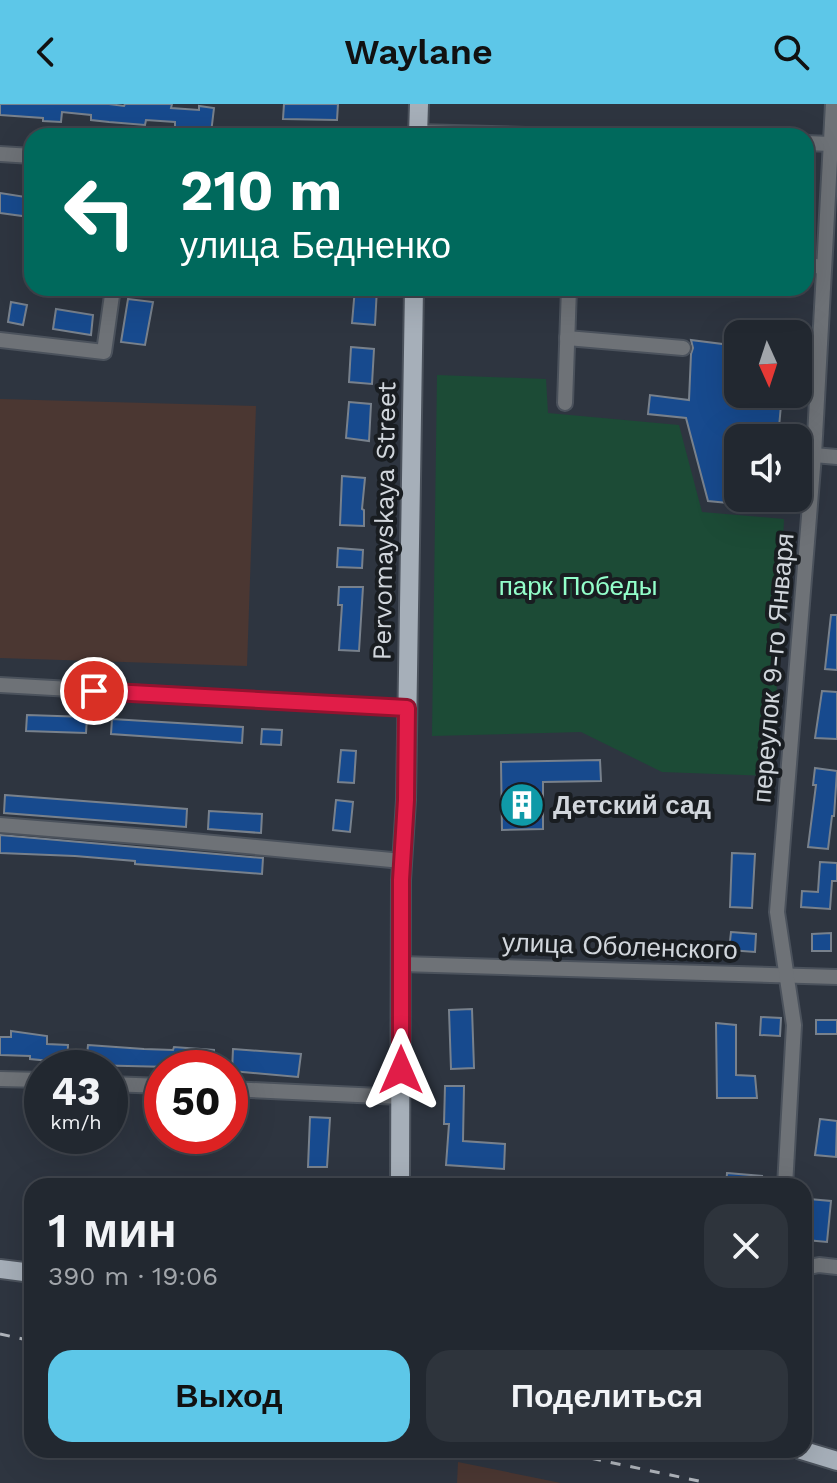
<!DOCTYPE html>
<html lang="ru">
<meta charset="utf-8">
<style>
:root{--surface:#222830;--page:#2e343c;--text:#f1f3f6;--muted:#a2a6ab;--line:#3f444c;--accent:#5dc7e8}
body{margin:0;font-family:"Work Sans",sans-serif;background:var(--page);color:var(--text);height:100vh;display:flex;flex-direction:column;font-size:30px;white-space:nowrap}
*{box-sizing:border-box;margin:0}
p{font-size:26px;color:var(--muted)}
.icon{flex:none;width:44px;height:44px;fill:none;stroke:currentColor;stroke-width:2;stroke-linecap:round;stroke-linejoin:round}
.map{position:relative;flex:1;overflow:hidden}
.details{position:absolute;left:24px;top:1074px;width:788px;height:280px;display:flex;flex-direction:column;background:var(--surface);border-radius:24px;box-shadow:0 8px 32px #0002,0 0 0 2px var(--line)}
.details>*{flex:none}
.top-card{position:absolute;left:24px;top:24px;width:790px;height:168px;border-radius:24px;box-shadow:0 8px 32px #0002,0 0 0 2px var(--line);background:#00695c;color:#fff;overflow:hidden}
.needle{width:52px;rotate:177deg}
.tools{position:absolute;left:724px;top:216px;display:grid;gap:16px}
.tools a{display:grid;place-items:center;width:88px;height:88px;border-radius:16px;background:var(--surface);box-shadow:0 8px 32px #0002,0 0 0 2px var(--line);font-size:40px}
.speed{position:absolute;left:24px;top:946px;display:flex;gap:16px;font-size:40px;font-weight:700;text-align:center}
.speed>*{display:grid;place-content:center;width:104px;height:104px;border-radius:50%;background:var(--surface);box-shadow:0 8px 32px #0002,0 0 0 2px var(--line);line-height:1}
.speed small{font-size:20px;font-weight:400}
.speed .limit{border:12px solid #d22;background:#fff;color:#111}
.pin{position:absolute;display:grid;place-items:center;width:68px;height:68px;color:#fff;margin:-34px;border:4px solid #fff;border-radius:50%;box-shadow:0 2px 8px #0007}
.me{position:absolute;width:88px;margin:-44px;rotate:0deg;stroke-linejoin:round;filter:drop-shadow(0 0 6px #0008)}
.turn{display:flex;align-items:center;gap:28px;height:168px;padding:0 24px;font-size:36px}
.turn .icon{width:104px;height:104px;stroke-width:2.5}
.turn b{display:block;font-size:56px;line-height:68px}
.round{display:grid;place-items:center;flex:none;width:84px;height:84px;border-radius:24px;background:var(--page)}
.headline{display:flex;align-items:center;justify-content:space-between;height:136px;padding:0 24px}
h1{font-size:48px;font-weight:600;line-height:60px}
.primary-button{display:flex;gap:16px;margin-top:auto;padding:16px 24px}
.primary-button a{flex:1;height:92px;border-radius:24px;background:var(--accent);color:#111;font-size:32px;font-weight:600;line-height:92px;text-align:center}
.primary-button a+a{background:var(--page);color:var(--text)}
header{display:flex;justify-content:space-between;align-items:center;height:104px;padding:0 24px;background:var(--accent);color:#111;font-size:36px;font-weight:600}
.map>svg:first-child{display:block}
.industrial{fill:#4b3732}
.green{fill:#1c4b36}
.building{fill:#174a8e;stroke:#78818c;stroke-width:2}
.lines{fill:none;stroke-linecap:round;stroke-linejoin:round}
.minor-casing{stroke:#4b525c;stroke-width:18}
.major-casing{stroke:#4b525c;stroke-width:22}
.minor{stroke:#6e7277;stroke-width:14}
.major{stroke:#a6afb9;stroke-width:18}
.rail{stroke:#b1b6bd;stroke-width:3;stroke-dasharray:10 10;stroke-linecap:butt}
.route-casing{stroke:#92132f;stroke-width:20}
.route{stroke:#e11d48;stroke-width:14}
.labels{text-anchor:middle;stroke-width:8;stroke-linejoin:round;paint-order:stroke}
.street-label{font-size:26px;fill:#d1d6dc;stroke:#191d21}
.park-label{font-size:26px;fill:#93feca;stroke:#191d21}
.poi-label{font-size:26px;font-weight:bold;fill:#d1d6dc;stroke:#191d21;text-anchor:start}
</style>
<header><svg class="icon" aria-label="back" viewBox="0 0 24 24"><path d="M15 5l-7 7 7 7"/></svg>Waylane<svg class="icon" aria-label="search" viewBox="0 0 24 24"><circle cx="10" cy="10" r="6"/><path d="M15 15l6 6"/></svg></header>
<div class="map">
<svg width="837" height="1379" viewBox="0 0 837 1379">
<rect width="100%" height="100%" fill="#2e3540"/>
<!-- industrial -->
<g class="industrial">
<polygon points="0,295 256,302 247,562 0,554"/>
<polygon points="458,1358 561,1379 457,1379"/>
</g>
<!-- green -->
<polygon class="green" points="437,271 546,275 548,309 679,321 702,408 784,415 773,672 662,668 581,628 432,632"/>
<!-- building -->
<g class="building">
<polygon points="0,0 109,0 124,2 125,0 172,0 171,4 199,6 199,2 214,4 211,29 175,25 175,18 146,16 145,21 109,18 91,16 91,11 62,8 61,18 43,17 43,14 0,11"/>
<polygon points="284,0 338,0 337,16 283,15"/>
<polygon points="0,89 32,94 30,113 0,109"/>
<polygon points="355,184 377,184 375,221 352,219"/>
<polygon points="128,195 153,198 145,241 121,238"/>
<polygon points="11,198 27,201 23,221 8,218"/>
<polygon points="56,205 93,211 91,231 53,225"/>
<polygon points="691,236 738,242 738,290 782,290 778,334 738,334 738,400 708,397 686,314 648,310 650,291 689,296 691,250 693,244"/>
<polygon points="351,243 374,245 372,280 349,278"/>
<polygon points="349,298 371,300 369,337 346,334"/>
<polygon points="342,372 365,374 362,405 364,406 364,422 340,421"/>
<polygon points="338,444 363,446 362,464 337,463"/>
<polygon points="339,483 363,483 359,547 339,546 342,501 338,501"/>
<polygon points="831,511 837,511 837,566 825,565"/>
<polygon points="822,587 837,588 837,635 815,634"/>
<polygon points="27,611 87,613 86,629 26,627"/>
<polygon points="112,615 243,623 242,639 111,630"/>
<polygon points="262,625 282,626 281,641 261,640"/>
<polygon points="341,646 356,647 354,679 338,678"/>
<polygon points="600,656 601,677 543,678 543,725 502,726 501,658"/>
<polygon points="815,664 837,667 834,712 832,712 828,745 808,743 816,681 813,681"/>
<polygon points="5,691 187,705 186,723 4,709"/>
<polygon points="336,696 353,698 350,728 333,726"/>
<polygon points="209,707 262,710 261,729 208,725"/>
<polygon points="0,731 263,754 262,770 135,760 135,757 75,752 0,749"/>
<polygon points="732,749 755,750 752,804 730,803"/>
<polygon points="820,758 837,759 837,777 832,777 830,805 801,803 802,787 818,788"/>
<polygon points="731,828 756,830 755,848 729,846"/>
<polygon points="831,829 831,847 812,847 812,830"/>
<polygon points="472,905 474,964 451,965 449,906"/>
<polygon points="761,913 781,914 780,932 760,931"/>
<rect x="816" y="916" width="21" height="14"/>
<polygon points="716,919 736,921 736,971 755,972 757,994 717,994"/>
<polygon points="11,927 47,932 47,940 68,941 67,962 50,961 50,957 30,955 30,952 0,951 0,933 11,933"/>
<polygon points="88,941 144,945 173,946 174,943 214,946 213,964 86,961"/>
<polygon points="233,945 301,950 298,973 232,967"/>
<polygon points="445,982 464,982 463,1037 505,1040 504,1065 446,1061 449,1020 444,1020"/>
<polygon points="310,1013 330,1014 327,1063 308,1063"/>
<polygon points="820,1015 837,1017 836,1053 815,1051"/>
<polygon points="727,1069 762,1072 761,1082 726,1082"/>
<polygon points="809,1095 831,1097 827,1138 806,1136"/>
</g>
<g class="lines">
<!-- minor casing -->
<g class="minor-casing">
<g id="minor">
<polyline points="418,28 563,32"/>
<polyline points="806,39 831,40"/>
<polyline points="0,50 32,52"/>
<polyline points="806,161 824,163"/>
<polyline points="567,234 683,244"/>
<polyline points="0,236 104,248 113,184"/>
<polyline points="565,299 569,184"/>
<polyline points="814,351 837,353"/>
<polyline points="0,581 407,604"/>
<polyline points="0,721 161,734 402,757"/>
<polyline points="401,860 837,873"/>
<polyline points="0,975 42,976"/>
<polyline points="110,980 162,982"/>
<polyline points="230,985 401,993"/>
<polyline points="785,1082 794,921 777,808 814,351 833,0"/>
<polyline points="804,1164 819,1161 837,1163"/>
</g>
</g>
<!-- major casing -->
<g class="major-casing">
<g id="major">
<polyline points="418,32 419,0"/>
<polyline points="400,1082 401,776 406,696 414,184"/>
<polyline points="0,1165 32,1169"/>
<polyline points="801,1346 837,1357"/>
</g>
</g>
<!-- minor -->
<use href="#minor" class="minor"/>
<!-- major -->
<use href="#major" class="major"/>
<!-- rail -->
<g class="rail">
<polyline points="0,1230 32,1237"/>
<polyline points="552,1346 708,1379"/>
</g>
</g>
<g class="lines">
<!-- route casing -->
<g class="route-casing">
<polyline id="route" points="94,587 407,604 406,696 401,776 401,966"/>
</g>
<!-- route -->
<use href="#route" class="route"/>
</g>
<!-- icons -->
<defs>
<g id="building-disc" transform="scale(2.3)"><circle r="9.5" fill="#0f9aa8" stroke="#191d21"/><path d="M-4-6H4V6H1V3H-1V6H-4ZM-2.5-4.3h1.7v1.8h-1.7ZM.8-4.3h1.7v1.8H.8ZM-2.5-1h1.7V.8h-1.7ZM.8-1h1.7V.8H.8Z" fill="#fff"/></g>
</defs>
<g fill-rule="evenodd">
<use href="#building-disc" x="522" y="701"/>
</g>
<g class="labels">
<!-- street labels -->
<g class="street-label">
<text transform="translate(384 417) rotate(-89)" y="9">Pervomayskaya Street</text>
<text transform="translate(773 564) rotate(-85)" y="9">переулок 9-го Января</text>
<text transform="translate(620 842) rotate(2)" y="9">улица Оболенского</text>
</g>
<!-- park labels -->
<g class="park-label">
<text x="578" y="491">парк Победы</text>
</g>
<!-- poi labels -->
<g class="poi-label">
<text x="553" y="710">Детский сад</text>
</g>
</g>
</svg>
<div class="tools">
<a><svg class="needle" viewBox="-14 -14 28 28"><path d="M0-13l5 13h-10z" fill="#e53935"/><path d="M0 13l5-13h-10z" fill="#a2a6ab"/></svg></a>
<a><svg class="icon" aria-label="sound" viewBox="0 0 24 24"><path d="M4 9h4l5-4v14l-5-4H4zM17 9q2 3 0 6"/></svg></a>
</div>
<div class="speed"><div>43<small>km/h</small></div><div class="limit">50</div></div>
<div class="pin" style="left:94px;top:587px;background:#d93025"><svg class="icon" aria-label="arrive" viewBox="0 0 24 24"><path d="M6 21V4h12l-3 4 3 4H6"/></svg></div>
<svg class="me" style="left:401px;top:966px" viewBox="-20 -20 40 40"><path d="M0-17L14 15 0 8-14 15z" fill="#e11d48" stroke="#fff" stroke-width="4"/></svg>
<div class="top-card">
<div class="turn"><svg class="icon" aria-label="left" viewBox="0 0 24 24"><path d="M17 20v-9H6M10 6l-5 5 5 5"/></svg><div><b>210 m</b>улица Бедненко</div></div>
</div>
<section class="details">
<div class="headline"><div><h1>1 мин</h1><p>390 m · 19:06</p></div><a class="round"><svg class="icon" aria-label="close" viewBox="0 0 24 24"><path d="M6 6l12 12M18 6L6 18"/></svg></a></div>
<div class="primary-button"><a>Выход</a><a>Поделиться</a></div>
</section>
</div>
